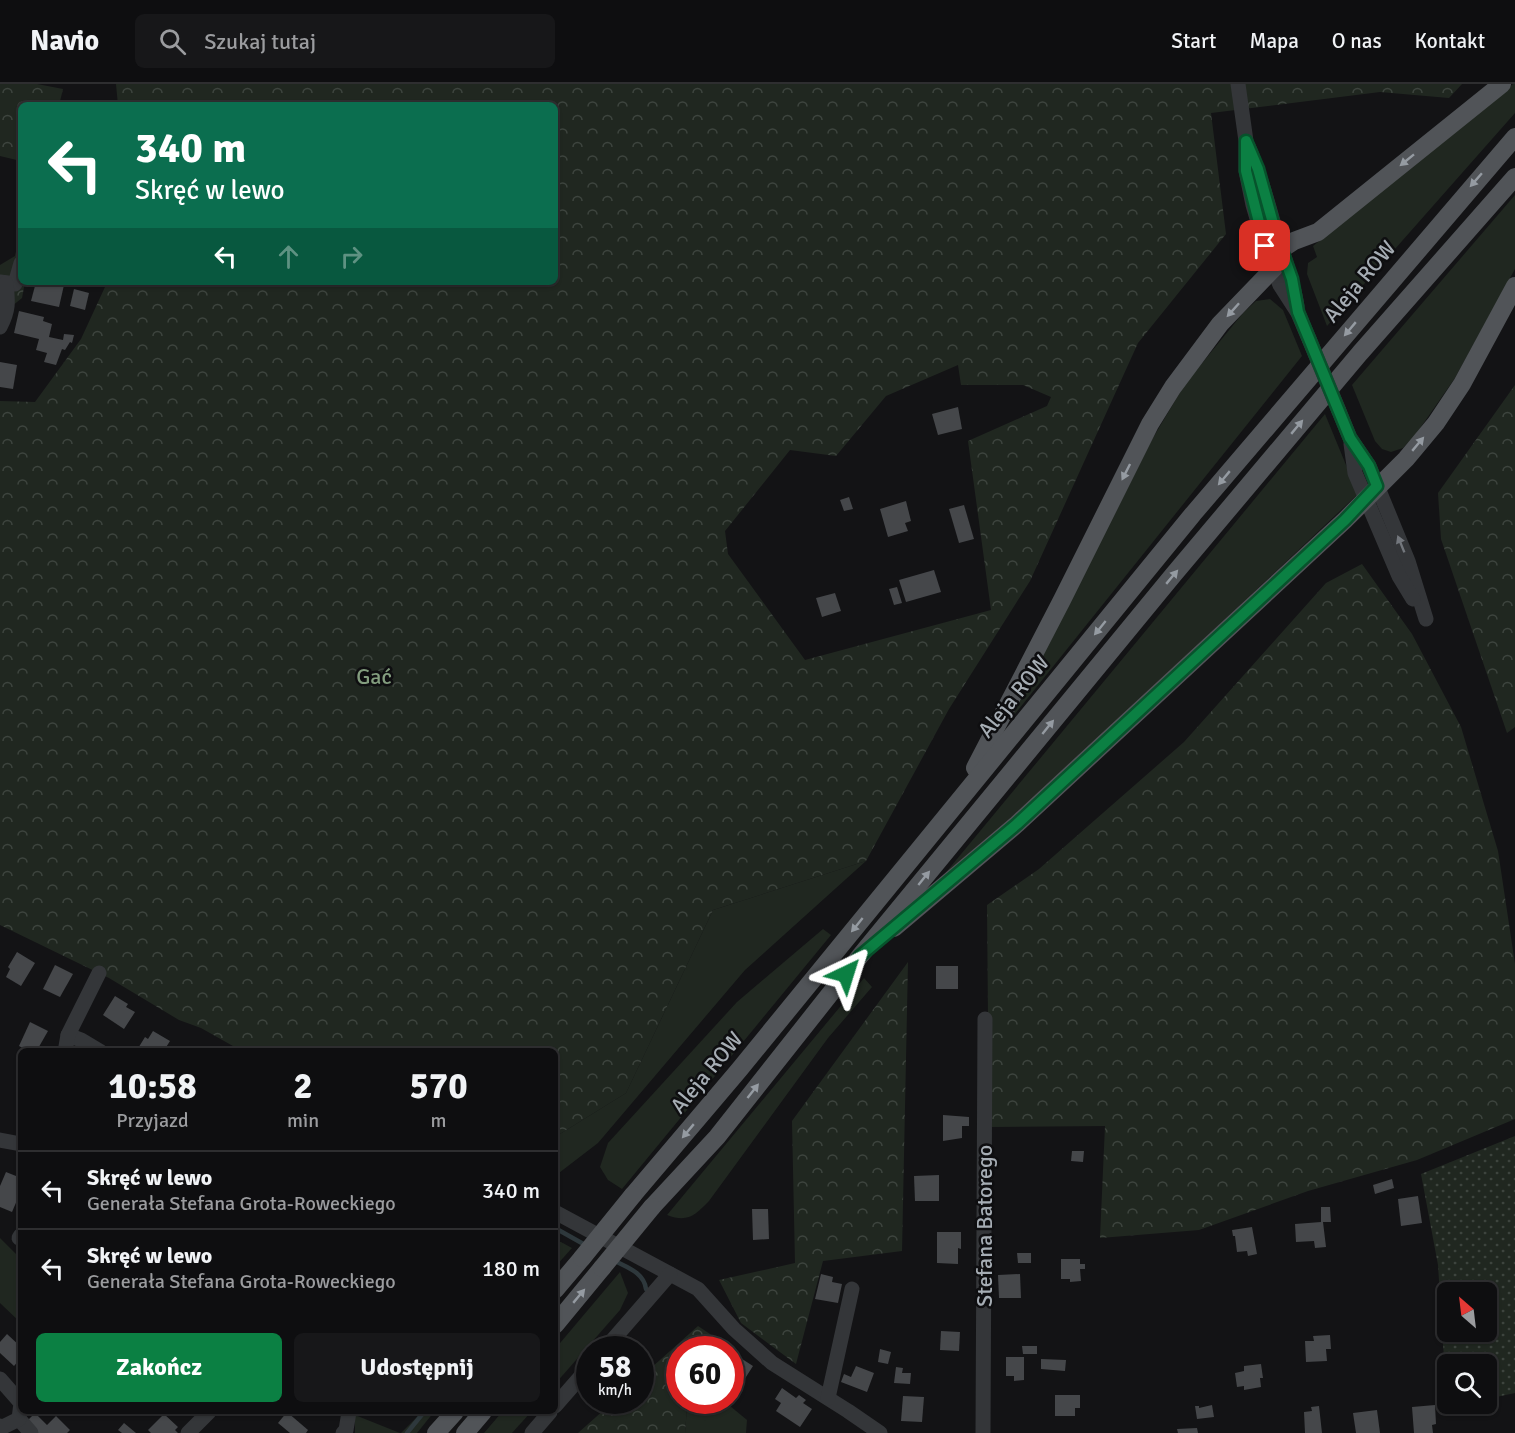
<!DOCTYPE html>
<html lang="pl">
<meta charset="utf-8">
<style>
:root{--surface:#0e0e10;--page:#171719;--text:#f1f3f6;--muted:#9b9c9f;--line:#2e2e30;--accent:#0b8043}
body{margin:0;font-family:Signika,sans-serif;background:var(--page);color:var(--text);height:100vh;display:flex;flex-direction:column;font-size:22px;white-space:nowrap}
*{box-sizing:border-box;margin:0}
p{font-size:20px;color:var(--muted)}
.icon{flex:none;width:33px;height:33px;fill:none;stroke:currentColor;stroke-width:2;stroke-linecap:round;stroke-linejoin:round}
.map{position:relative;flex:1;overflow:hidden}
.sheet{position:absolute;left:18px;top:964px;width:540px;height:366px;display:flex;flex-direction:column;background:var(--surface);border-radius:9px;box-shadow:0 2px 4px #0004,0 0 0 2px var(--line)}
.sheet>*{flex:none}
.guide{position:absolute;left:18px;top:18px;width:540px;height:183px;border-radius:9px;box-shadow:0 2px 4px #0004,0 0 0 2px var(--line);background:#0b6e4f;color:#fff;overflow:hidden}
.needle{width:39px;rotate:332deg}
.fabs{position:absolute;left:1437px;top:1198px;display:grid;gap:12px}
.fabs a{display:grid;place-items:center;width:60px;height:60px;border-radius:9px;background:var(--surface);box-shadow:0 2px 4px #0004,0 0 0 2px var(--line);font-size:30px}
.speed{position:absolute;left:576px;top:1252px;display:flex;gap:12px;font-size:30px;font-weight:700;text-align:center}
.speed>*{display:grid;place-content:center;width:78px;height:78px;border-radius:50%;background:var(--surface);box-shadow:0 2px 4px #0004,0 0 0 2px var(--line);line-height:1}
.speed small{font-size:15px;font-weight:400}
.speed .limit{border:9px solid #d22;background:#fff;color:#111}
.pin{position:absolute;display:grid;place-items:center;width:51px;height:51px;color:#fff;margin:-26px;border-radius:12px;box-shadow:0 3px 9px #0006}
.me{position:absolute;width:66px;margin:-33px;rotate:41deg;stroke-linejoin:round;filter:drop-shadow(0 0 4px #0008)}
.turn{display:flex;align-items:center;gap:21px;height:126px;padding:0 18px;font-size:27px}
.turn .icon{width:78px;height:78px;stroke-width:2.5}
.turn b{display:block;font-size:42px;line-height:51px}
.lanes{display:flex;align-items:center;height:57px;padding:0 18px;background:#0003;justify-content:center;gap:30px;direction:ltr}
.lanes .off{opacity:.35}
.eta{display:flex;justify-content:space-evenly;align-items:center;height:102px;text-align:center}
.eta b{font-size:36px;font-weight:700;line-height:42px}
.action{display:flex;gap:12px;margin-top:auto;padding:12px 18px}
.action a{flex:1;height:69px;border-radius:9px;background:var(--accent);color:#fff;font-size:24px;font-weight:700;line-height:69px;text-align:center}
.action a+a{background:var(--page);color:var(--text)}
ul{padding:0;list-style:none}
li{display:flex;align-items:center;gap:18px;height:78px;padding:0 18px;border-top:2px solid var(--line)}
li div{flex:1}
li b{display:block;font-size:22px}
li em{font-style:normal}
header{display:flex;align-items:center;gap:36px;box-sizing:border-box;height:84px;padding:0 30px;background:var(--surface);border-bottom:2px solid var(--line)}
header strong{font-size:28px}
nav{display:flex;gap:33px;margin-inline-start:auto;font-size:21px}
.search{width:420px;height:54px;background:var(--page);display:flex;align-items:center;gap:15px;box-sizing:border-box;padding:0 21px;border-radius:9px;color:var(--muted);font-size:22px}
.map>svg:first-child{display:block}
.grass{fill:#202720}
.forest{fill:url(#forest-crowns);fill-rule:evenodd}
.garden{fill:url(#garden-dots);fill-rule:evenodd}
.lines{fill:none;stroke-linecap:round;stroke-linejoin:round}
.stream{stroke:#2e383c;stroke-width:4.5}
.building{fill:#45474a}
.minor{stroke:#343639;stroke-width:15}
.major{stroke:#515458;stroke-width:18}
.minor-bridge{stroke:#343639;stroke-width:15}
.major-bridge{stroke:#515458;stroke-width:18}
.oneway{fill:#959ba2}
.oneway2{fill:#73777d}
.route-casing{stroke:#07532c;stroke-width:15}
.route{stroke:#0b8043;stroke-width:10}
.labels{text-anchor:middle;stroke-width:5;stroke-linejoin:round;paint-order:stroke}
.street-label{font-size:22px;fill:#a6adb4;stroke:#0e0e10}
.park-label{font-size:22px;fill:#839d7e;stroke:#0e0e10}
</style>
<header>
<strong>Navio</strong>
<div class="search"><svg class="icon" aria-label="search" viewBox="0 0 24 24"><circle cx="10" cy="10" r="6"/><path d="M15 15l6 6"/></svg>Szukaj tutaj</div>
<nav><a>Start</a><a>Mapa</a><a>O nas</a><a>Kontakt</a></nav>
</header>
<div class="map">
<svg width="1515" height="1349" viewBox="0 0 1515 1349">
<defs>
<pattern id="forest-crowns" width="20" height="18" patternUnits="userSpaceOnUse" patternTransform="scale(1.5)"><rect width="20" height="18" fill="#202720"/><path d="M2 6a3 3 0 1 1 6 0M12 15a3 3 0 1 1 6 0" fill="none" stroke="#3d443e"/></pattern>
<pattern id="garden-dots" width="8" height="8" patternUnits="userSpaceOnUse" patternTransform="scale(1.5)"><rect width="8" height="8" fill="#202720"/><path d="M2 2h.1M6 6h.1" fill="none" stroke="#3d443e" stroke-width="1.8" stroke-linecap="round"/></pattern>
</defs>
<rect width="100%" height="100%" fill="#131315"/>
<!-- grass -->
<g class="grass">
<polygon points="1513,0 1515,0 1515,29 1327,242 1307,190 1308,179 1317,173 1313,162"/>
<polygon points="1515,111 1515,185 1455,294 1416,350 1403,364 1391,368 1382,365 1375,357 1352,301"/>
<polygon points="1270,215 1283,226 1302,272 1007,640 1144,369 1185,300 1243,229 1256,217"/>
<polygon points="1325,330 1358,410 1096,657 928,810"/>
<polygon points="866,777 745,886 598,1059 555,1092 555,1053 626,1009 713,826"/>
<polygon points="823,845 831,851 622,1105 608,1096 600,1083 608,1059 737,918"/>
<path d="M864 894 872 903 828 954 709 1117C695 1131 688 1139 667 1131Z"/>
<polygon points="0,1154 21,1175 21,1239 0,1219"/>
<polygon points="555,1158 561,1158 572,1164 555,1183"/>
<polygon points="620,1188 628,1209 620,1226 555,1300 555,1265"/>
<polygon points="690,1317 724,1317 747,1336 746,1349 685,1349 687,1323"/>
<polygon points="422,1328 434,1328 417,1349 401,1349"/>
<polygon points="502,1328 531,1328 512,1349 484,1349"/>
<polygon points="355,1331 400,1349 355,1349"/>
</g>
<!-- forest -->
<g class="forest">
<polygon points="0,0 37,0 63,5 59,21 21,21 21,77 0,72"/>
<path d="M116 0H1462L1449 14 1380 8 1211 29 1226 150 1138 259 1030 497 949 625 866 777 713 826 626 1009 555 1053V968L249 967 233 962 201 944 179 936 109 894 0 841V317L35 318 81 255 105 203 106 198H555V21H118ZM958 281 961 301H1023L1051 313 1047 322 968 357 991 526 805 576 728 470 725 447 790 366 836 372 886 312Z"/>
<polygon points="21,146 21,198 25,198 22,214 2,230 0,228 0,181 15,172"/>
<polygon points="1515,301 1515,643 1507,649 1441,455 1438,409"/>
<polygon points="1362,480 1412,550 1461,643 1498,767 1515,880 1515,1035 1417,1076 1308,1107 1199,1146 1100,1154 1105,1042 989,1043 987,821 1039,785 1184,658 1326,499"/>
<polygon points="908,878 902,1167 823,1177 796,1280 741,1239 719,1196 795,1179 792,1037"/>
<polygon points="698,1242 725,1260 721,1266 680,1266 680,1317 690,1317 687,1323 685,1349 578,1349 614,1317 640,1317 641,1293"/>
</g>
<!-- garden -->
<path class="garden" d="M1515 1052V1309L1487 1315 1486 1281H1448V1320H1459L1447 1321 1438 1181 1421 1090ZM1448 1209H1486V1248H1448Z"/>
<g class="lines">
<!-- stream -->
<g class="stream">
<polyline points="555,1144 587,1162"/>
<path d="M613 1176C626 1183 644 1188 646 1205"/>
<polyline points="407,1349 424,1328"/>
</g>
</g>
<!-- building -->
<g class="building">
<polygon points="36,198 53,198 64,201 59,223 31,217"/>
<polygon points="74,205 89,209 85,226 70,222"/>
<polygon points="19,227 44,233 43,237 52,240 49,253 63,256 64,250 74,251 72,259 70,258 65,266 62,265 56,281 44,278 47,269 36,266 39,255 14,249"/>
<polygon points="0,278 17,281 13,305 0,303"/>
<polygon points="958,323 962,345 938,351 932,330"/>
<polygon points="849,413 853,425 844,427 840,416"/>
<polygon points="906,417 911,437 905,439 908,447 888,453 880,425"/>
<polygon points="964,421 974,455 959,459 949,425"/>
<polygon points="934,486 941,508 906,518 899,496"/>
<polygon points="897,503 902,519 894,521 889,505"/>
<polygon points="835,509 841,527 822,533 816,514"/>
<polygon points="17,868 35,879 21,902 6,893 10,885 8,883"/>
<polygon points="55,881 73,890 60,913 43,905"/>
<rect x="936" y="882" width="22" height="23"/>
<polygon points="115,912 128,920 126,923 135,928 124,945 103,931"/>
<polygon points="30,938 48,947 36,968 30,968 19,962"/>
<polygon points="153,947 170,957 163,968 137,966 145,953 148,955"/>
<polygon points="19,998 21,998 21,1024 17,1023"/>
<polygon points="943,1031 969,1033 969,1042 962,1042 962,1054 943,1057"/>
<polygon points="1072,1067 1084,1067 1083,1078 1071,1077"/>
<polygon points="6,1088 21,1094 21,1107 12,1128 0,1123 0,1102"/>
<polygon points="939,1091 939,1117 915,1117 914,1092"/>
<polygon points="1392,1095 1394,1104 1375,1110 1373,1101"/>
<polygon points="1418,1112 1422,1139 1401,1142 1398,1115"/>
<polygon points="1321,1123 1330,1123 1331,1138 1323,1138 1326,1163 1315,1164 1314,1157 1296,1158 1295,1140 1321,1138"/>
<polygon points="752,1125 768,1125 769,1155 753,1156"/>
<polygon points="1252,1143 1257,1170 1248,1172 1247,1167 1237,1168 1235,1152 1233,1152 1232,1146"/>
<polygon points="937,1148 961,1148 961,1165 958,1164 958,1180 937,1179"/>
<polygon points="1017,1169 1031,1169 1031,1179 1018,1179"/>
<polygon points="1061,1175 1080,1175 1080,1180 1085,1180 1085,1185 1080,1185 1081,1197 1070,1198 1070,1195 1061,1195"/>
<polygon points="821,1190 833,1193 832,1198 842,1200 838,1219 815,1215"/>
<polygon points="1020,1190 1021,1214 999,1214 998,1191"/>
<polygon points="941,1247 960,1248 959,1267 940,1266"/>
<polygon points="7,1250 21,1263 21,1274 14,1282 0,1269 0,1258"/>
<polygon points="1330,1251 1331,1265 1326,1265 1327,1277 1306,1278 1305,1257 1314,1257 1313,1252"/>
<polygon points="1022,1262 1037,1262 1037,1270 1023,1270"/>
<polygon points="880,1265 891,1268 888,1280 878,1278"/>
<polygon points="739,1273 753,1282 737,1307 730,1303 730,1278 735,1278"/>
<polygon points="1006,1273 1024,1273 1024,1296 1014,1297 1014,1292 1006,1292"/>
<polygon points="1041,1275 1066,1276 1065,1287 1041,1285"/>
<polygon points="1261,1280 1263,1294 1260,1294 1261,1303 1244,1306 1244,1302 1237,1303 1235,1289 1244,1287 1244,1282"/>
<polygon points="856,1282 874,1289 867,1308 841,1298 844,1290 851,1293"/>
<polygon points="896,1283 903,1284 902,1289 911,1289 910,1300 894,1299"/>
<polygon points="782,1304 796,1314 799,1311 806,1316 803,1319 812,1325 800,1343 776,1327 781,1319 775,1315"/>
<polygon points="1055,1311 1080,1311 1080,1324 1075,1324 1075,1332 1055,1332"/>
<polygon points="903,1312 924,1313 922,1338 901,1337"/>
<polygon points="1212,1321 1214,1333 1197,1335 1195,1322 1199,1322 1199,1324"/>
<polygon points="1435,1321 1436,1340 1432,1341 1433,1349 1414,1349 1412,1323"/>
<polygon points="1319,1322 1322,1349 1305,1349 1304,1328 1312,1327 1311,1323"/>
<polygon points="1377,1326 1380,1349 1356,1349 1353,1329"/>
<polygon points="287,1328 308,1346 306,1349 290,1349 278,1339"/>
<polygon points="35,1329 47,1341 56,1332 70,1346 67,1349 37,1349 26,1338"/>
<polygon points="164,1330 178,1343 175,1346 178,1349 151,1349 148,1346"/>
<polygon points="124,1339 136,1349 122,1349 118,1346"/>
<polygon points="1197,1344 1198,1349 1178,1349 1177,1345"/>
</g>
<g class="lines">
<!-- minor -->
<g class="minor">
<polyline points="1238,0 1246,57 1246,87 1253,121 1265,162 1280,201 1298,229 1309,255"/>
<path d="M1248 62C1261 91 1268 121 1277 151 1285 176 1293 197 1297 222"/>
<polyline points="0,198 15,200 21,179"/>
<path d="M0 243C9 226 8 218 6 199"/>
<polyline points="1339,327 1350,354 1369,382 1408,477 1426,535"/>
<polyline points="1351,360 1355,389 1399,492 1413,515"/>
<polyline points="68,951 81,956 101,968"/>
<polyline points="65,968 68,951 99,889"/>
<polyline points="0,1056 21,1060"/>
<polyline points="555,1128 698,1205 734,1245 772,1279 848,1327 880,1349"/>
<polyline points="19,1154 21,1151"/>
<polyline points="604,1266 670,1190"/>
<polyline points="0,1295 21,1319 19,1335 31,1349"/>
<polyline points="828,1314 852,1205"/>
<polyline points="555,1322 590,1282"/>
<polyline points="0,1342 3,1343 19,1335"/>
<polyline points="188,1349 209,1328"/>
<polyline points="343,1349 346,1346 349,1328"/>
<polyline points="532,1349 550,1328"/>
<polyline points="983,1349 985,935"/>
</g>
<!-- major -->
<g class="major">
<polyline points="975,684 1062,516 1150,340 1173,303 1220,240 1274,184 1282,165 1294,157 1318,148 1502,0"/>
<polyline points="894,844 1017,740 1345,436 1406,375 1436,339 1462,300 1515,202"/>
<polyline points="633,1111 739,986 1193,430 1515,53"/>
<polyline points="652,1123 717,1053 860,872 1174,490 1360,269 1515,93"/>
<polyline points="555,1206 582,1174"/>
<polyline points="555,1241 602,1184"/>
<polyline points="436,1349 455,1328"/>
<polyline points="465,1349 483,1328"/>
</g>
<!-- minor-bridge -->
<polyline class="minor-bridge" points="1309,255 1339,327"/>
<!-- major-bridge -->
<g class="major-bridge">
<polyline points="582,1174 633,1111"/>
<polyline points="602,1184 652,1123"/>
</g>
</g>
<!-- one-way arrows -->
<defs><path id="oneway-solid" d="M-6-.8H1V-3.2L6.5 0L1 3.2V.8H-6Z" transform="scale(1.5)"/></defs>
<g class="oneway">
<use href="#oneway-solid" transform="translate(1407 76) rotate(141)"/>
<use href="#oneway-solid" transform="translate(1476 96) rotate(131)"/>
<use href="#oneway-solid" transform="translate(1233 226) rotate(132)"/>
<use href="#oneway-solid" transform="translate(1350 245) rotate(130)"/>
<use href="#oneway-solid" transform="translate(1297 343) rotate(-50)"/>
<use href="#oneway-solid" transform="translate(1418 360) rotate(-50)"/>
<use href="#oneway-solid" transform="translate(1126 388) rotate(117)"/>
<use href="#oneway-solid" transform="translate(1224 394) rotate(130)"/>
<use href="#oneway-solid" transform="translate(1172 493) rotate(-50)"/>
<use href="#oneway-solid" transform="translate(1100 544) rotate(129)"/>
<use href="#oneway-solid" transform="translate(1048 643) rotate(-51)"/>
<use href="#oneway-solid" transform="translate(924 794) rotate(-51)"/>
<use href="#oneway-solid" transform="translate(857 841) rotate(129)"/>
<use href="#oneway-solid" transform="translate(753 1007) rotate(-52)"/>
<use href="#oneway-solid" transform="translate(688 1047) rotate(130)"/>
<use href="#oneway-solid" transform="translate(579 1212) rotate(-50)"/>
</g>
<use class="oneway2" href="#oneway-solid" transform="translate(1401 460) rotate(-112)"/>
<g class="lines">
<!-- route casing -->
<g class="route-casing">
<polyline id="route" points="846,890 860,872 1017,740 1345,436 1377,402 1369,382 1350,354 1298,228 1292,195 1276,150 1258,85 1246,57 1246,87 1265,162"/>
</g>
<!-- route -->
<use href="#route" class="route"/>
</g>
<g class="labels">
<!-- street labels -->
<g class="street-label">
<text transform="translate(1359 197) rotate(-50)" y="8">Aleja ROW</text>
<text transform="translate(1013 612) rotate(-51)" y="8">Aleja ROW</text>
<text transform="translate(706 988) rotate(-50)" y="8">Aleja ROW</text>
<text transform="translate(984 1142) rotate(-90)" y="8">Stefana Batorego</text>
</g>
<!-- park labels -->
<g class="park-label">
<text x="374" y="600">Gać</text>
</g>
</g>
</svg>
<div class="fabs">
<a><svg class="needle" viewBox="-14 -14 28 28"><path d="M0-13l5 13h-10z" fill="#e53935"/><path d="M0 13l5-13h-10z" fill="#9b9c9f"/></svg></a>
<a><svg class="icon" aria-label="search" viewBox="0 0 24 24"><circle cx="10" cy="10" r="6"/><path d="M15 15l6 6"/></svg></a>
</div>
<div class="speed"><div>58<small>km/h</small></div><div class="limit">60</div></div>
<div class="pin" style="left:1265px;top:162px;background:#d93025"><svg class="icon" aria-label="arrive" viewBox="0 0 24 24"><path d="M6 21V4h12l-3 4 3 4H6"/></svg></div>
<svg class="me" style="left:846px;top:890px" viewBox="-20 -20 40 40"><path d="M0-17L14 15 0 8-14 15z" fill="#0b8043" stroke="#fff" stroke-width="4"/></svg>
<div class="guide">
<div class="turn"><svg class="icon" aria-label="left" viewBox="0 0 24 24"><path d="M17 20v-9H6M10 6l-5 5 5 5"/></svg><div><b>340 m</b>Skręć w lewo</div></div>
<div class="lanes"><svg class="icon" aria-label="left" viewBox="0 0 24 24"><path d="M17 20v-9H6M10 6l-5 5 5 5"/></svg><svg class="icon off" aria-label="ahead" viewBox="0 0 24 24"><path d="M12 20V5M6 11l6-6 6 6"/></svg><svg class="icon off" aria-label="right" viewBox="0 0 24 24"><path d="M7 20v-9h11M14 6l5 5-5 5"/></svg></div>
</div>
<section class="sheet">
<div class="eta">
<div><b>10:58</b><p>Przyjazd</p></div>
<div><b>2</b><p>min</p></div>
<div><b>570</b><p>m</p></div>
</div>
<ul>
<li><svg class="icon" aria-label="left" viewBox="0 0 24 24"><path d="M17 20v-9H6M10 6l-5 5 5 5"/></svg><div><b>Skręć w lewo</b><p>Generała Stefana Grota-Roweckiego</p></div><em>340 m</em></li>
<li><svg class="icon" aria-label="left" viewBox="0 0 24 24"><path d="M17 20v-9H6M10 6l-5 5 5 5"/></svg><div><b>Skręć w lewo</b><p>Generała Stefana Grota-Roweckiego</p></div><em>180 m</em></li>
</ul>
<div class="action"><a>Zakończ</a><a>Udostępnij</a></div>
</section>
</div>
